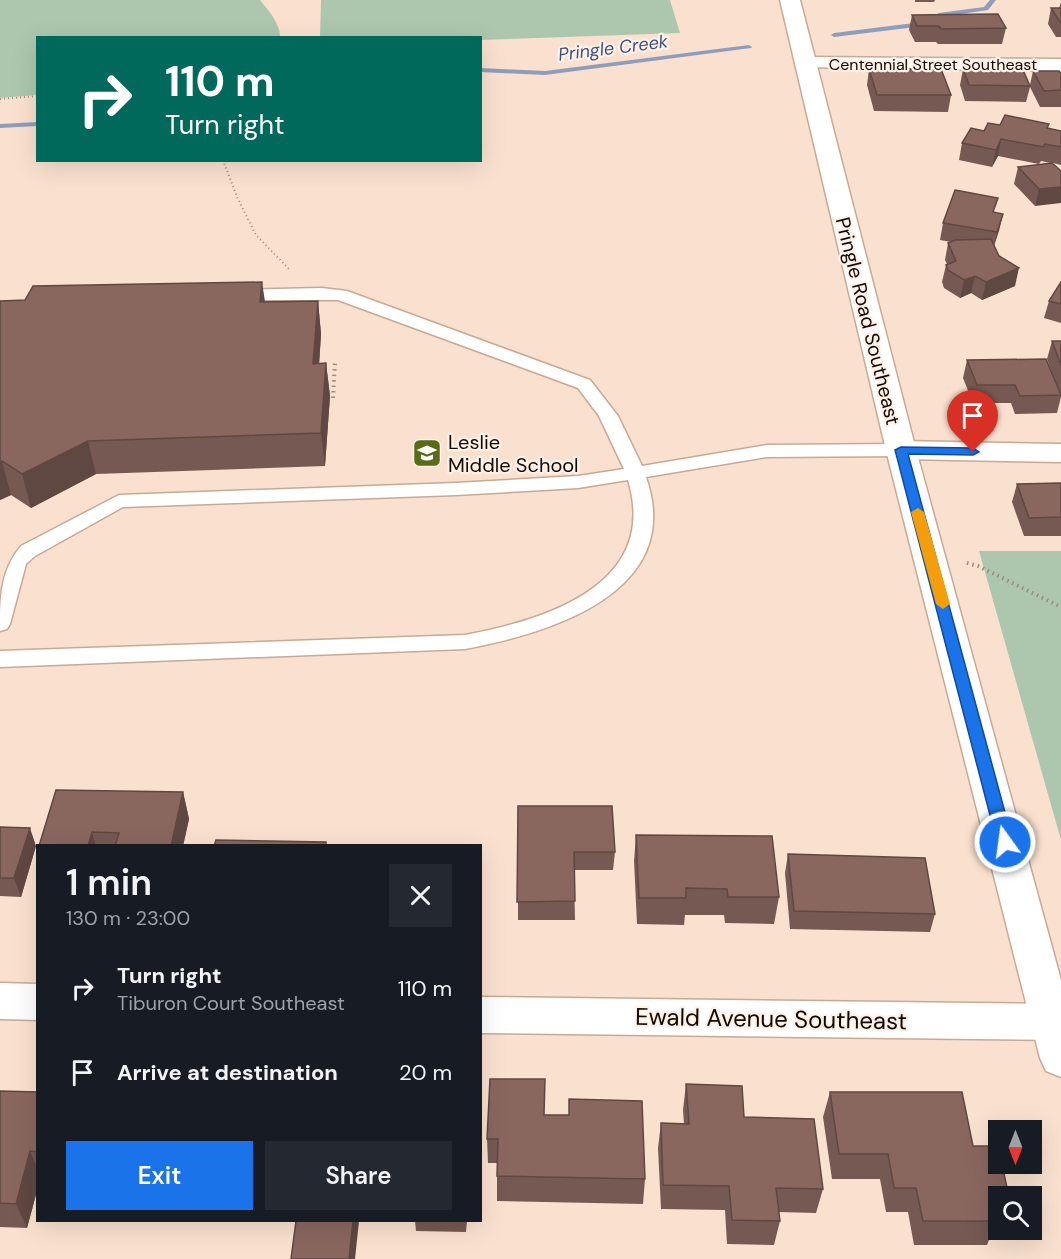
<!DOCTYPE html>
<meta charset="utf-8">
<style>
:root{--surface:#171b24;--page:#242831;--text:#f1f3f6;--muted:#9ea1a6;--accent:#1a73e8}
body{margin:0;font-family:"DM Sans",sans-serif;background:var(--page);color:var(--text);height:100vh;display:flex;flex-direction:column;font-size:22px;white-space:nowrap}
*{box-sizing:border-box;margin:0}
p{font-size:20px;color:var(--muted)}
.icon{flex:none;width:33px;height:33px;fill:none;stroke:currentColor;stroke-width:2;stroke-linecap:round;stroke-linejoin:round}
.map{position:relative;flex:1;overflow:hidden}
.panel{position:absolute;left:36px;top:844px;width:446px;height:378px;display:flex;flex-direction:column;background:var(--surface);border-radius:0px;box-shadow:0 6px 24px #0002}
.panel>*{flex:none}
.banner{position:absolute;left:36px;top:36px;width:446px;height:126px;border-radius:0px;box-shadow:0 6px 24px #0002;background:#00695c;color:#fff;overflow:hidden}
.needle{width:39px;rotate:180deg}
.buttons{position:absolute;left:988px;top:1120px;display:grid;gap:12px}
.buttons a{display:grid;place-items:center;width:54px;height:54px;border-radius:0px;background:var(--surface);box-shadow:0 6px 24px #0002;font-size:30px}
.pin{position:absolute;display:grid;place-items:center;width:51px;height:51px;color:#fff;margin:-62px -26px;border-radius:50% 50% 50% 0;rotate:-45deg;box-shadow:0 0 6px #0007}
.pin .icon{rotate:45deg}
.me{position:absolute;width:66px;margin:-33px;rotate:346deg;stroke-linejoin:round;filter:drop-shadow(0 0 4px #0008)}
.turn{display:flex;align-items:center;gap:21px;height:126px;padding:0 30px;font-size:27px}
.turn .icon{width:78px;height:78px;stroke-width:2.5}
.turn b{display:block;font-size:42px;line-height:51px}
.round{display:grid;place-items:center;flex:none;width:63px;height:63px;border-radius:0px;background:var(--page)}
.overview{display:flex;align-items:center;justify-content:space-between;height:102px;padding:0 30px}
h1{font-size:36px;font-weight:600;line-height:45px}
.button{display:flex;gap:12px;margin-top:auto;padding:12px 30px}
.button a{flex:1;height:69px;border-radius:0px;background:var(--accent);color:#fff;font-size:24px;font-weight:600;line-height:69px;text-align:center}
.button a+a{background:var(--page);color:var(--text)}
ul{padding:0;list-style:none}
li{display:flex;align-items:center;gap:18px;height:84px;padding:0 30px}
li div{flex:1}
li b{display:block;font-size:22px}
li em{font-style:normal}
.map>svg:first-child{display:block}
.green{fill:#adc7ae}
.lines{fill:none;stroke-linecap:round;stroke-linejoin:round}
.stream{fill:#8e9dbc;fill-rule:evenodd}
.lane-casing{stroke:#c8a994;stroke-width:3}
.street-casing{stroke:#c8a994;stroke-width:3}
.secondary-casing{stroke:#c8a994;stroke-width:3}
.path-far1{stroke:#9d8a7d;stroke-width:2;stroke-dasharray:1 3;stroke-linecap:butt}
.path{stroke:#9d8a7d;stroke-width:4;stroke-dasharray:1.5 4;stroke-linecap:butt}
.lane{fill:#fff;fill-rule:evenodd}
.street{fill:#fff;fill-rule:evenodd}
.secondary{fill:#fff;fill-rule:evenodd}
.wall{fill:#765952}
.shaded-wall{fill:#604842}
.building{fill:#89675f;stroke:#604842;stroke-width:1.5}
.route{fill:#1a73e8;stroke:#114b97;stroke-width:1.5}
.slow{fill:#f59e0b}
.labels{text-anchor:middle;stroke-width:4.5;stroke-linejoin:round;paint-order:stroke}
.far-street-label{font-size:16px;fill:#130903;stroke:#fef1e8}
.far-water-label{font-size:18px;font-style:italic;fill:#3d527e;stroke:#fef1e8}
.street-label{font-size:20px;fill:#130903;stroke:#fef1e8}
.poi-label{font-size:20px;fill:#130903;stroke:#fef1e8;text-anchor:start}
.near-street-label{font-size:24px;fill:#130903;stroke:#fef1e8}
</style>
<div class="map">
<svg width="1061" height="1259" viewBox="0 0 1061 1259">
<rect width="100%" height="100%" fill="#fae1cf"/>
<!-- green -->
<g class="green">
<path d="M0 0H260C268 10 281 24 280 38H38L37 95 0 98Z"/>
<polygon points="321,0 670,0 680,33 480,40 480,38 320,37"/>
<polygon points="979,551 1061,551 1061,840"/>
</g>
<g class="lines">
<!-- stream -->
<g class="stream">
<polygon points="990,0 996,0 988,10 941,17 924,26 834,37 831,35 834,33 922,22 939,13 984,7"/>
<polygon points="749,45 752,47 751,48 545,75 480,72 480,68 545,71"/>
<polygon points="38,122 38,126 0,128 0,124"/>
</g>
<!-- lane casing -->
<g class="lane-casing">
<path id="lane" d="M322 288 347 291 590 380 618 416 642 466 767 445 901 444 908 446 910 450 908 454 901 456 767 457 646 477C686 592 551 633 465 649L0 667V651L465 635C545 620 660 585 628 480L578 488 456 495 123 507 35 556 26 564 10 624 7 629 0 631C0 598 0 571 21 546L119 495 456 483 578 476 624 469 599 416 578 388 338 300H236L228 295 236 290Z"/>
</g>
<!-- street casing -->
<g class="street-casing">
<g id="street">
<polygon points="806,57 1061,59 1061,71 799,67 795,63 799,59"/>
<polygon points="901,441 1061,444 1061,462 901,459 891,456 886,450 891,444"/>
<polygon points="0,983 38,984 38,1020 0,1019"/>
<polygon points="480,997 1061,1004 1061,1040 480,1033"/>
</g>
</g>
<!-- secondary casing -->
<g class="secondary-casing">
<polygon id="secondary" points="780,0 800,0 916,450 1061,980 1061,1077 1046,1071 1040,1058 886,450"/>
</g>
<!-- path-far1 -->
<g class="path-far1">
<polyline points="0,99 38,96"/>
<polyline points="223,160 237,197 256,235 290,270"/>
</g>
<!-- path -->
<g class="path">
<polyline points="333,398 335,361"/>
<polyline points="967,563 978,566 1061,607"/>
</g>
<!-- lane -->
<use href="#lane" class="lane"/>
<!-- street -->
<use href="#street" class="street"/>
<!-- secondary -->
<use href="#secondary" class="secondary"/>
</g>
<!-- wall -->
<g class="wall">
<polygon points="915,0 935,0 934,2 915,2"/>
<polygon points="1061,2 1061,37 1056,37 1048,24 1051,8 1059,8"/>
<polygon points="912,15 1006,28 1002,44 938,44 936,42 915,42 909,30"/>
<polygon points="869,69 951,95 948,112 874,111 867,85"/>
<polygon points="963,69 1030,85 1033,71 1061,74 1061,107 1040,107 1030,87 1026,102 965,101 960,85"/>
<polygon points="1000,125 1048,128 1061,131 1061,165 1053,163 1035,206 1014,184 1018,167 1051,163 1041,161 1039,164 998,156 992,167 959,160 962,143 984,131"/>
<polygon points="1003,214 994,246 1015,286 982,300 971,293 960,298 944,288 942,282 946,265 947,264 945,260 948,243 951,242 940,240 943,223"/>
<polygon points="1061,282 1061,323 1044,318 1049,301"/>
<polygon points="0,301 265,302 318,301 321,334 319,364 326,363 330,396 325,466 96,474 31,508 11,495 0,500"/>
<polygon points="1052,341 1061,341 1061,397 1057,413 1015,414 1011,403 973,403 963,378 967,360 1055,381 1047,359"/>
<polygon points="1061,483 1061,536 1024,536 1012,502 1017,484"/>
<polygon points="183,792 189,819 183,846 39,846"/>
<polygon points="518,806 615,852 613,870 574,870 575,920 518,920"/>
<polygon points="0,827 36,846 21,897 0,896"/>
<polygon points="636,835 779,897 774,924 725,923 724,915 685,915 684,925 637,924 634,861"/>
<polygon points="788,854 935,914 930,932 790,929 785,873"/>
<polygon points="686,1084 744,1117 823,1189 816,1213 779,1212 780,1221 774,1245 727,1244 725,1210 661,1209 658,1148 661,1123 684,1124 683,1110"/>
<polygon points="0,1091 38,1092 38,1187 27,1228 0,1227"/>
<polygon points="830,1092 973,1146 999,1197 999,1222 996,1222 987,1245 914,1245 908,1212 886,1212 880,1179 832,1179 823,1117"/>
<polygon points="544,1115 645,1179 643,1204 497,1201 497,1163 488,1163 487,1139"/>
<polygon points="415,1221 467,1221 466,1232 416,1231"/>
</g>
<!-- shaded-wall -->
<g class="shaded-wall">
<polygon points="1001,139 998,156 992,167 996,150"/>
<polygon points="1061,187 1061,203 1035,206 1039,189"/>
<polygon points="1003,214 999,231 993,249 997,232"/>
<polygon points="1019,268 1015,286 982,300 986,282"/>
<polygon points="975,276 971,293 960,298 964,280"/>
<polygon points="262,282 267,315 260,302"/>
<polygon points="318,301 321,334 317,397 313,364"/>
<polygon points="326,363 330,396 325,466 321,433"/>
<polygon points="88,441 96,474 31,508 22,474"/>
<polygon points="0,461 2,461 11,495 0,500"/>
<polygon points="183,792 189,819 183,846 171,846"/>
<polygon points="30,828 36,846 21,897 14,878"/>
<polygon points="92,832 96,846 88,846"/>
<polygon points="30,1151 38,1170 38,1187 27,1228 16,1204"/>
<polygon points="353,1221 359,1221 355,1259 349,1259"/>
</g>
<!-- building -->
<g class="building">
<polygon points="1051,8 1061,8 1061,22 1060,22"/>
<polygon points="998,14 1006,28 941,29 939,26 917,26 912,15"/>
<polygon points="869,69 941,69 951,95 877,95"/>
<polygon points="963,69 1023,70 1030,86 969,85"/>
<polygon points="1033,71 1059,71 1061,74 1061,90 1044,91"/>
<polygon points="1005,115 1049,124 1047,128 1061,131 1061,147 1045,144 1043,147 1001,139 996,150 962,143 971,128 984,131 988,123 1000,125"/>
<polygon points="1052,163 1061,171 1061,187 1039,189 1018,167"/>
<polygon points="955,190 998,198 993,212 1003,214 997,232 943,223"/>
<polygon points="991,239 999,256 1019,268 986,282 975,276 964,280 948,270 946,265 956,261 948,243 955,240"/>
<polygon points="262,282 260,302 318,301 313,364 326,363 321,433 88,441 22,474 2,461 0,461 0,301 25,300 33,286"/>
<polygon points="1061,282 1061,304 1049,301"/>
<polygon points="1052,341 1061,341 1061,365"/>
<polygon points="1046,359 1061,395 1020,396 1015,385 977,385 967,360"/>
<polygon points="1061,483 1061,517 1029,518 1017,484"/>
<polygon points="56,790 183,792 171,846 115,846 119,833 92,832 88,846 39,846"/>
<polygon points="518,806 612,806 615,852 574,852 575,901 517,902"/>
<polygon points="0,827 30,828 14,878 0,878"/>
<polygon points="636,835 772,836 779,897 728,897 727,889 686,888 686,898 639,898"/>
<polygon points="216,840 326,842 326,846 214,846"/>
<polygon points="788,854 925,858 935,914 794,911"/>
<polygon points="490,1079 545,1079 544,1115 569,1115 569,1099 642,1101 645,1179 497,1176 498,1139 487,1139"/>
<polygon points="686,1084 742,1086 744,1117 814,1119 823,1189 776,1188 780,1221 732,1220 729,1186 663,1185 661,1123 689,1124"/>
<polygon points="0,1091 38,1092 38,1152 30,1151 16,1204 0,1203"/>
<polygon points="830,1092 962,1092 973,1146 997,1146 999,1153 999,1164 1002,1164 1009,1197 992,1198 997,1221 923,1221 916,1188 894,1188 888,1154 839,1154"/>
<polygon points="296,1221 353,1221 349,1259 291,1259"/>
</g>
<!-- route -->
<polygon class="route" points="901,447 973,448 979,452 973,455 908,454 1013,842 1010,846 999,846 997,842 895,450"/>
<!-- slow -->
<polygon class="slow" points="918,508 924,512 950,604 943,609 936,604 911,512"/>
<!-- icons -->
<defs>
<g id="school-square" transform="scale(1.5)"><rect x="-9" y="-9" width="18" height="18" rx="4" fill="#586b18" stroke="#fef1e8"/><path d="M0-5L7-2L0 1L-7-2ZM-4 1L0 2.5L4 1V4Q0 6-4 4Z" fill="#fff"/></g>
</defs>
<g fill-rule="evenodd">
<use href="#school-square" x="427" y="453"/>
</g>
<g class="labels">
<!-- far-street labels -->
<g class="far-street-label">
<text x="933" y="70">Centennial Street Southeast</text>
</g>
<!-- far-water labels -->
<g class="far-water-label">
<text transform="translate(613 48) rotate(-7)" y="6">Pringle Creek</text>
</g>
<!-- street labels -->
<g class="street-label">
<text transform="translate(868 321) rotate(76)" y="7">Pringle Road Southeast</text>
</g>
<!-- poi labels -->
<g class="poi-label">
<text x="448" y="449">Leslie<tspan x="448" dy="23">Middle School</tspan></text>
</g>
<!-- near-street labels -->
<g class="near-street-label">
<text transform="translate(771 1019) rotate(1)" y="8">Ewald Avenue Southeast</text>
</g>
</g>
</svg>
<div class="buttons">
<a><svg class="needle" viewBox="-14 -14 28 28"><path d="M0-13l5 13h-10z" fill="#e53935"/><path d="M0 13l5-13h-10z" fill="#9ea1a6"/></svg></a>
<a><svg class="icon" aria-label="search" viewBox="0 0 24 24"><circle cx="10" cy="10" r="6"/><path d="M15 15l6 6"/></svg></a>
</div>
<div class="pin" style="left:973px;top:452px;background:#d93025"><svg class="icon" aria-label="arrive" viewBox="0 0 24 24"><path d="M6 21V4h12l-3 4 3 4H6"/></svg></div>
<svg class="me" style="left:1005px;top:842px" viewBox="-20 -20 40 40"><circle r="17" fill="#1a73e8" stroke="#fff" stroke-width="3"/><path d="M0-11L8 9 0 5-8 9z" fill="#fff"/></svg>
<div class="banner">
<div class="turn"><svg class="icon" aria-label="right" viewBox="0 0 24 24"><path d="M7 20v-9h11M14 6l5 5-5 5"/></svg><div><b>110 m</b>Turn right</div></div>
</div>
<section class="panel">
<div class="overview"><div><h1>1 min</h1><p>130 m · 23:00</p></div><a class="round"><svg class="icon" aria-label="close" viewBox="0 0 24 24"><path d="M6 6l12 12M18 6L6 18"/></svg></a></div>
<ul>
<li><svg class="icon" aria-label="right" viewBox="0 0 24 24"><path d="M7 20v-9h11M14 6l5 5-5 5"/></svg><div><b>Turn right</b><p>Tiburon Court Southeast</p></div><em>110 m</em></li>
<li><svg class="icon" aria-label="arrive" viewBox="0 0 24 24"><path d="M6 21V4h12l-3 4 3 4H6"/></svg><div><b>Arrive at destination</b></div><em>20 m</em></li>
</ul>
<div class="button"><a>Exit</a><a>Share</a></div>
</section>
</div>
